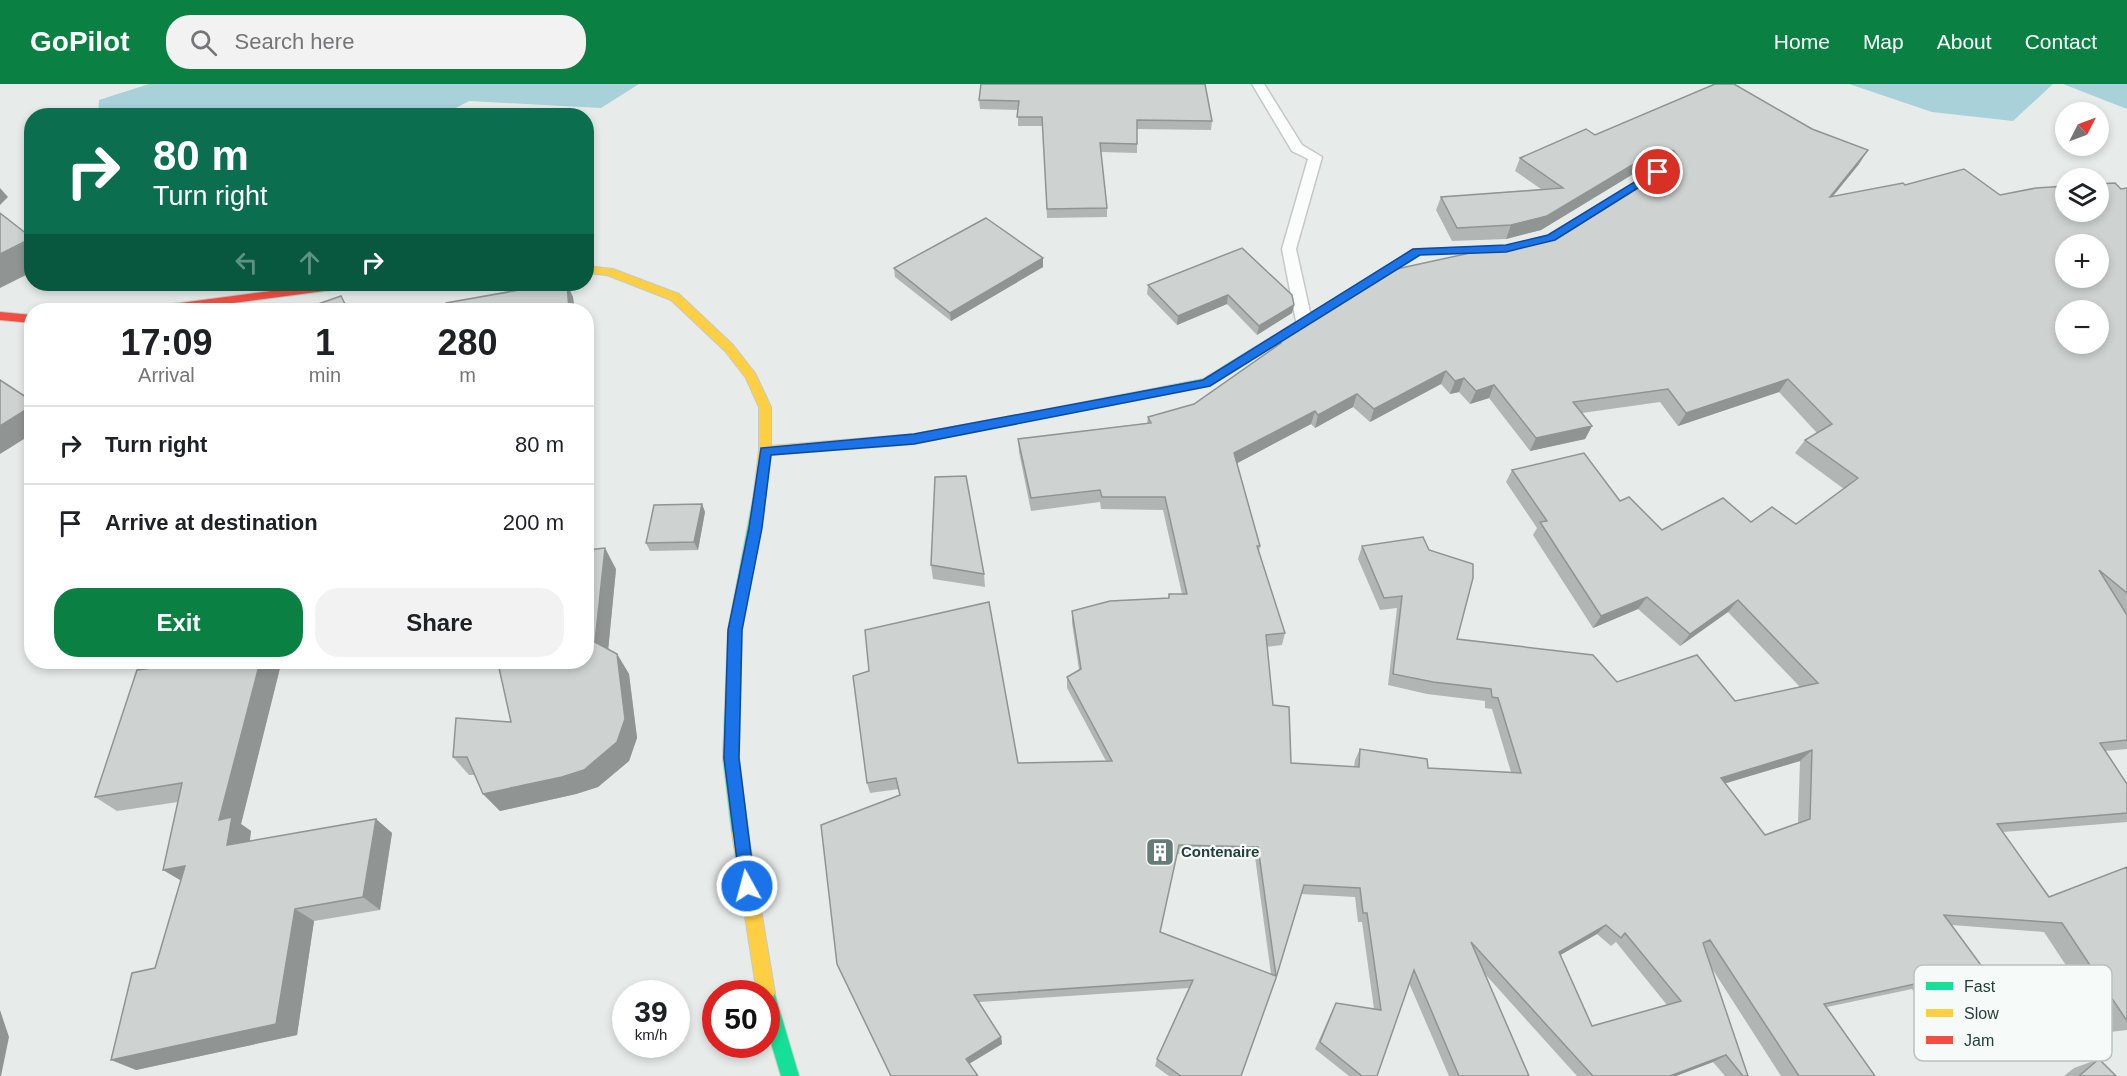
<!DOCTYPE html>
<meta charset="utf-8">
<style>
:root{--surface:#fff;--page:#f2f2f2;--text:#202124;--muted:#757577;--line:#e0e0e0;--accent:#0b8043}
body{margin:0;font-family:Helvetica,sans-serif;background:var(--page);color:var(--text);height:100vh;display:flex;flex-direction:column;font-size:22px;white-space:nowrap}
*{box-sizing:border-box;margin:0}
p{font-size:20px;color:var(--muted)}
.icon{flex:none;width:33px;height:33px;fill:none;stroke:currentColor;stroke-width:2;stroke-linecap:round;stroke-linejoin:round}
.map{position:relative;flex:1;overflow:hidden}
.drawer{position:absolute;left:24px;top:219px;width:570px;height:366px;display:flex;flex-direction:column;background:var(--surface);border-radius:24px;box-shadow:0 3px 9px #0003}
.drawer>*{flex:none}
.top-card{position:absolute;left:24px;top:24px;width:570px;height:183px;border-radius:24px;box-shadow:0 3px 9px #0003;background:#0b6e4f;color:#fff;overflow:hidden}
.needle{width:39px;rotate:48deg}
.tools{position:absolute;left:2055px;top:18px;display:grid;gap:12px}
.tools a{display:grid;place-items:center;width:54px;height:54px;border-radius:50%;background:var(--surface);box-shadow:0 3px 9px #0003;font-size:30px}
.speed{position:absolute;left:612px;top:896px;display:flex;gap:12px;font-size:30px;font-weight:700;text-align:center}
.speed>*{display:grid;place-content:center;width:78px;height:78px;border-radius:50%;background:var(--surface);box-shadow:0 3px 9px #0003;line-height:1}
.speed small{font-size:15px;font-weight:400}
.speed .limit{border:9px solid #d22;background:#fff;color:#111}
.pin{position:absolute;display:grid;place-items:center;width:51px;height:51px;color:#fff;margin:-26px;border:3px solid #fff;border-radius:50%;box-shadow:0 2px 6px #0007}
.me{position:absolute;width:66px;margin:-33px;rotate:353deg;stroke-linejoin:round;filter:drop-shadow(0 0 4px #0008)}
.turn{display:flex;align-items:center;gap:21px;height:126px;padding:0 30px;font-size:27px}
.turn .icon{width:78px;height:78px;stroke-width:2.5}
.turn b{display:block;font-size:42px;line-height:51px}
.lanes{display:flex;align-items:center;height:57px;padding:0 30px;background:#0003;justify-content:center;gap:30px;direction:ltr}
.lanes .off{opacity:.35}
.eta{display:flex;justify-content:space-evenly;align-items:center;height:102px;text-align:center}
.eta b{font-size:36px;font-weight:800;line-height:42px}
.button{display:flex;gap:12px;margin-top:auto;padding:12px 30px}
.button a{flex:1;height:69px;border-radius:24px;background:var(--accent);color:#fff;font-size:24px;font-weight:800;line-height:69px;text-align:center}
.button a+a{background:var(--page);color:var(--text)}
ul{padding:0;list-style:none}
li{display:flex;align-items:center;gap:18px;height:78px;padding:0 30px;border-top:2px solid var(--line)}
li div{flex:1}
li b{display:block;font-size:22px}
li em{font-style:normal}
header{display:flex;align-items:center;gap:36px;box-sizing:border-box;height:84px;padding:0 30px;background:var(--accent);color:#fff}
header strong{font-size:28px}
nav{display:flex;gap:33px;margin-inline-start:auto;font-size:21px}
.search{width:420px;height:54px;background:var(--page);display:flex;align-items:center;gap:15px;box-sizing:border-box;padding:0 21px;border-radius:24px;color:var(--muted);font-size:22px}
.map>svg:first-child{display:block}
.water{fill:#a8d1da}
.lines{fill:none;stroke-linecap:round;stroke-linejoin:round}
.lane-casing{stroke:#c4c9c7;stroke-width:3}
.fast-casing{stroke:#c2cac7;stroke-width:2}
.slow-casing{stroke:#c2cac7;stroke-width:2}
.jam-casing{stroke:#c2cac7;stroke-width:2}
.lane{fill:#fbfcfc;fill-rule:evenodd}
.fast{fill:#16e098;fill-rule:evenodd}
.slow{fill:#ffcf43;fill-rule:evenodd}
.jam{fill:#f24e42;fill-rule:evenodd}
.wall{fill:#b1b5b4;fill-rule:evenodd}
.shaded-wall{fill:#909492}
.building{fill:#ced3d1;stroke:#909492;stroke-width:1.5;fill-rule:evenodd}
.route{fill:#1a73e8;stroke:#114b97;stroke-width:1.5}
.labels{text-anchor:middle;stroke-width:4.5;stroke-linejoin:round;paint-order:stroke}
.poi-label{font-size:15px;font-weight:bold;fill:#244039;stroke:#f6faf8;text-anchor:start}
.key{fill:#f6faf8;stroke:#b7c2bf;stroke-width:1.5}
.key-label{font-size:16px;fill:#244039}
</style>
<header>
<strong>GoPilot</strong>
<div class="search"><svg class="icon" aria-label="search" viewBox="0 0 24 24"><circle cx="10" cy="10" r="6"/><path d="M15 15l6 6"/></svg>Search here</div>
<nav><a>Home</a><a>Map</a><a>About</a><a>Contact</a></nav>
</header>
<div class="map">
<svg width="2127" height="992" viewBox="0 0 2127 992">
<rect width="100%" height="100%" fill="#e7ecea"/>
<!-- water -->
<g class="water">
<polygon points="149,0 639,0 601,24 469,17 441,32 98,31 99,16"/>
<polygon points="1849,0 2053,0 2013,37 1932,28"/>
<polygon points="2063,0 2127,0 2127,25"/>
</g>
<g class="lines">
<!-- lane casing -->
<g class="lane-casing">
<polygon id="lane" points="1252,0 1264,0 1302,61 1322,73 1296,165 1312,237 1304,242 1296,237 1282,165 1308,75 1292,67"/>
</g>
<!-- fast casing -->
<g class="fast-casing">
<g id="fast">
<polygon points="1356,201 1360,202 1360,208 1210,302 1028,337 1022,333 1028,329 1203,295"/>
<polygon points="759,410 765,415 742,546 739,674 748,749 746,754 740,756 734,754 732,749 723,674 728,546 753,415"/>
<polygon points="766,902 772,905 775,911 799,992 781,992 766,942 766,909 758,909 760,905"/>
</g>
</g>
<!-- slow casing -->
<g class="slow-casing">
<g id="slow">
<polygon points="586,182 613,185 679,210 733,261 755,289 771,323 771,362 914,350 1028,329 1034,333 1028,337 914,360 771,371 765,415 759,420 754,418 753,415 759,367 759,323 746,294 725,267 671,216 607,191 586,189"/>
<polygon points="740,742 746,744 748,749 775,909 772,915 766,917 766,909 757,909 732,749 734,744"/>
</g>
</g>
<!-- jam casing -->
<g class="jam-casing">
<g id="jam">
<polygon points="1658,85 1663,88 1662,90 1555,156 1506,168 1419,170 1360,208 1352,208 1350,205 1413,165 1506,162 1547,152"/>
<polygon points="324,200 352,200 347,204 181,226 151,226 157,222"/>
<polygon points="0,228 32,231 32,239 0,236"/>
</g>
</g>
<!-- lane -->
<use href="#lane" class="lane"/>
<!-- fast -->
<use href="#fast" class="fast"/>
<!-- slow -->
<use href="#slow" class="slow"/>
<!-- jam -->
<use href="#jam" class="jam"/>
</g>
<!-- wall -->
<g class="wall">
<polygon points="981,0 1212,37 1211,46 1137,45 1137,69 1101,68 1107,124 1107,133 1047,134 1043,42 1018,42 1018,26 980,25 979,16"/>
<path d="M1595 51 1859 80 1832 113 1905 101 2000 111 2121 105 2127 104V665L2105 667 2127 700V738L2003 748 2049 813 2127 783V946L2110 948 2044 848 1952 841 1972 900 1917 913 1912 905 1827 923 1875 992H1781L1711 883 1748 992H1725L1713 978 1676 992H1577L1485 890 1529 992H1449L1409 899 1377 992H1349L1315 965 1332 927 1336 919 1374 925 1362 838H1358L1355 813 1301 810 1276 894 1241 992H1169L1155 982 1157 975 1189 904 979 918 1001 953 1002 960 969 980 891 992 900 711 899 705 870 709 867 699 853 592 1018 679 1106 677 1067 604V593L1079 586 1072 539V527L1168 514 1169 510H1182L1163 426 1101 425 1100 418 1031 427 1019 368 1018 355 1147 339 1148 333 1194 320 1279 260V257L1464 170 1467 163 1512 162 1566 149 1670 84 1667 81 1658 79 1648 81 1541 146 1506 155 1452 157 1436 126 1441 113 1541 105 1515 87 1520 74ZM1441 300 1450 310 1459 308 1470 320 1489 314 1530 367 1585 355 1592 342 1582 329 1660 318 1678 342 1779 308 1817 349 1805 356 1795 369 1844 405 1796 440 1751 438 1662 446 1620 417 1512 386 1506 398 1537 444 1533 451 1593 544 1638 525 1680 562 1728 528 1800 603 1735 617 1617 598 1457 555 1362 462 1358 475 1380 526 1397 524 1388 601 1427 610 1485 617V624L1492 625 1511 688 1428 684 1360 665 1355 676 1354 683 1291 679 1273 621 1267 563 1282 561 1285 549 1259 468 1260 462 1237 379 1311 340 1315 344 1353 323 1370 338ZM1800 677 1798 739 1765 751 1725 699ZM1177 770 1255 773 1271 890 1160 848ZM1597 850 1611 862 1616 858 1667 921 1592 942 1560 871Z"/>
<polygon points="1043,183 951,237 895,193 894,184"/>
<polygon points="1148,201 1294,221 1292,229 1257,251 1227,220 1177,241 1147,210"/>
<polygon points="702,420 705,428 698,466 650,467 646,459"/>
<polygon points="931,481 984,490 985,503 933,495"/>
<polygon points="616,485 608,565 617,570 629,590 637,654 629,677 598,703 576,710 500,727 483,710 475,691 469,691 453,673 511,638 586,578"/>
<polygon points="280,584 241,740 251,747 250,757 376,735 392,749 380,826 314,837 297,951 136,986 155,884 181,797 178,718 117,727 95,713"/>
<polygon points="2099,975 2116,992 2064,992 2074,984"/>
</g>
<!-- shaded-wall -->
<g class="shaded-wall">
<polygon points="1664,65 1658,79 1648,81 1541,146 1506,155 1511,141 1654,68"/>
<polygon points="1868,66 1859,80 1821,127 1830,113"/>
<polygon points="0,104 8,113 0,121"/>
<polygon points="32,155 32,188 0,204 0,170"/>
<polygon points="1043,174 1043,183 951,237 950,229"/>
<polygon points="567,200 573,213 575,226 569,226"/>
<polygon points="1228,211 1227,220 1177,241 1178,232"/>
<polygon points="1294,221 1292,229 1257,251 1259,242"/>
<polygon points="1446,287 1441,300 1370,338 1374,325"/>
<polygon points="1464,294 1459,308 1450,310 1455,297"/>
<polygon points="1788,295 1779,308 1678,342 1686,329"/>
<polygon points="1494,301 1489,314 1470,320 1476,307"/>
<polygon points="1357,310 1353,323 1315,344 1318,331"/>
<polygon points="32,322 32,350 0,370 0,342"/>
<polygon points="1315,327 1311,340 1232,382 1234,369"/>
<polygon points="1592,342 1585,355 1530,367 1536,354"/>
<polygon points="702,420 705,428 698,466 694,458"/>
<polygon points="605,464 616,485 607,578 595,558"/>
<polygon points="1647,513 1638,525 1593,544 1601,532"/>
<polygon points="1738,516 1728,528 1680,562 1690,550"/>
<polygon points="617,570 629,590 637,654 629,677 598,703 576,710 500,727 483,710"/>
<polygon points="260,578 273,578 280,584 241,740 251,747 247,774 227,761 219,736"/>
<polygon points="1812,666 1800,677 1710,704 1721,694"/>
<polygon points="376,735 392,749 380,826 363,813"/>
<polygon points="185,782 185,799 163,786"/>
<polygon points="295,825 314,837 297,951 136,986 111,976"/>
<polygon points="1606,841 1597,850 1550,877 1559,868"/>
<polygon points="1989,892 1972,900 1917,913 1933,906"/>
<polygon points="0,926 9,953 1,992 0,992"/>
<polygon points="1001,953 1002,960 967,981 966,975"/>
<polygon points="1726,971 1713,978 1676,992 1670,992"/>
</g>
<!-- building -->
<g class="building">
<polygon points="981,0 1205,0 1212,37 1137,36 1137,60 1100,59 1107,124 1047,125 1042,33 1017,33 1019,17 979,16"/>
<path d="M1715 0H1734L1812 45 1868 66 1830 113 1903 99 1905 101 1964 85 2000 111 2036 104 2066 102V128H2098V100L2115 99 2121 105 2127 104V509L2099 486 2127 531V656L2100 659 2127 700V729L1997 740 2049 813 2127 783V937L2062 839 1944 831 1989 892 1933 906 1928 897 1824 920 1875 992H1799L1710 856 1703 859 1748 992H1743L1726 971 1670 992H1593L1471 858 1529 992H1459L1414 886 1377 992H1362L1320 958 1336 919 1381 926 1367 829H1363L1360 804 1304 801 1276 894 1241 992H1181L1157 975 1193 896 974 911 1001 953 966 975 978 992H891L837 880 821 741 900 711 896 694 867 699 853 592 869 587 865 546 989 518 1018 679 1112 677 1067 593 1081 585 1072 527 1110 517 1169 514V510H1187L1165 413H1102L1100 406 1031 414 1018 355 1151 339 1148 333 1194 320 1281 259 1279 257 1392 186 1470 169 1467 163 1512 162 1566 149 1675 81 1678 73 1674 67 1664 65 1654 68 1547 132 1511 141 1457 144 1441 113 1563 104 1520 74 1586 45 1595 51ZM2066 160H2098V194H2066ZM2066 226H2098V260H2066ZM1446 287 1455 297 1464 294 1476 307 1494 301 1536 354 1592 342 1573 318 1668 305 1686 329 1788 295 1832 340 1805 356 1858 394 1796 440 1772 423 1751 438 1723 414 1662 446 1629 413 1620 417 1584 369 1512 386 1547 437 1540 438 1601 532 1647 513 1690 550 1738 516 1818 599 1735 617 1697 571 1617 598 1593 571 1457 555 1473 494V480L1429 466 1423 453 1362 462 1384 514 1402 512 1393 590 1433 598 1491 605 1492 613 1498 614 1521 689 1428 684 1427 675 1360 665 1359 683 1291 679 1289 623 1273 621 1266 551 1285 549 1257 462H1260L1234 369 1315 327 1318 331 1357 310 1374 325ZM1812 666 1810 735 1765 751 1721 694ZM1179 761 1258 763 1276 892 1160 848ZM1606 841 1621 854 1625 849 1681 917 1592 942 1559 868Z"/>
<polygon points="0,129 32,154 0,170"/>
<polygon points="986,134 1043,174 950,229 894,184"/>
<polygon points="1242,164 1292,211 1294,221 1259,242 1228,211 1178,232 1148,201"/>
<polygon points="553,200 567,200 569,226 446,226 446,219"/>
<polygon points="341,212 348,226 301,226"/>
<polygon points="0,296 32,317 32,322 0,342"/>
<polygon points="966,392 984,490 931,481 935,393"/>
<polygon points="702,420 694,458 646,459 654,421"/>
<polygon points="605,464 595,558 617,570 625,635 617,658 584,686 562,693 483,710 467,673 453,673 456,634 511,638 499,584 512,578 586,578 586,466"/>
<polygon points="197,578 260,578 219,736 232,733 227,761 376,735 363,813 295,825 276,940 111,976 132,889 155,884 185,782 163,786 182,699 95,713 137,586"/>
<polygon points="2099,975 2116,992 2079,992"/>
</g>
<!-- route -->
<polygon class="route" points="1654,86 1663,88 1555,156 1506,168 1420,171 1210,302 914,360 771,371 762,444 742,546 739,674 755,802 752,808 747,810 741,808 724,674 728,546 749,444 761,364 914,350 1203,296 1413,165 1506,161 1548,151"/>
<!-- icons -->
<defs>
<g id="building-square" transform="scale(1.5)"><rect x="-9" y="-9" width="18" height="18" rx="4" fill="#687c77" stroke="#f6faf8"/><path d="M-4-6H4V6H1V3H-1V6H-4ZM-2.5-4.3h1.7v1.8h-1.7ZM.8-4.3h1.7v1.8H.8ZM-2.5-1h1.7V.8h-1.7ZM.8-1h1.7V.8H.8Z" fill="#fff"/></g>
</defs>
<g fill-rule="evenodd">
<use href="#building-square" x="1160" y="768"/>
</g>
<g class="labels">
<!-- poi labels -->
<g class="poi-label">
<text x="1181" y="773">Contenaire</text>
</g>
</g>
<!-- legend -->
<rect x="1914" y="881" width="198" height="96" rx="9" class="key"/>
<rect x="1926" y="898" width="27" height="8" fill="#16e098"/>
<rect x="1926" y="925" width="27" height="8" fill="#ffcf43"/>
<rect x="1926" y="952" width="27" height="8" fill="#f24e42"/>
<g class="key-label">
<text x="1964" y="908">Fast</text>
<text x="1964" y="935">Slow</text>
<text x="1964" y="962">Jam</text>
</g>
</svg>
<div class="tools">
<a><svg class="needle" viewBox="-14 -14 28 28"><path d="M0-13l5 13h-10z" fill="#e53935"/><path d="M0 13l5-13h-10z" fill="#757577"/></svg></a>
<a><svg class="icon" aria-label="layers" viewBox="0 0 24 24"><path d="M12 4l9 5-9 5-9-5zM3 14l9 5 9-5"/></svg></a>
<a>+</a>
<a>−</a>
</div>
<div class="speed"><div>39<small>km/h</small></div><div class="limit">50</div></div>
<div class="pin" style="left:1658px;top:88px;background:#d93025"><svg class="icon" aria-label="arrive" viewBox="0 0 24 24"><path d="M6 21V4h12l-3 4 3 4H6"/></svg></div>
<svg class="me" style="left:747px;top:802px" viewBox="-20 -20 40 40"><circle r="17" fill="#1a73e8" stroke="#fff" stroke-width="3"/><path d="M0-11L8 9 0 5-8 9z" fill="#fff"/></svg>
<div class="top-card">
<div class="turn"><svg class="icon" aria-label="right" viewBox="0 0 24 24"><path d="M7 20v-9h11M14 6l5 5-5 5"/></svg><div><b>80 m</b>Turn right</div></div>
<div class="lanes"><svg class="icon off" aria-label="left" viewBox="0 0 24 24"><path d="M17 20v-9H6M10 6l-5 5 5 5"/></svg><svg class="icon off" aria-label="ahead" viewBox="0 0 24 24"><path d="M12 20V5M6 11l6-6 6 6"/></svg><svg class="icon" aria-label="right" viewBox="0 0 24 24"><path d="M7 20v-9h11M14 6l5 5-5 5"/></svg></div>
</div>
<section class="drawer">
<div class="eta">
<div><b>17:09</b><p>Arrival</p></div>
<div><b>1</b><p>min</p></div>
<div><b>280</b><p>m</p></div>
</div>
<ul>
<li><svg class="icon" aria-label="right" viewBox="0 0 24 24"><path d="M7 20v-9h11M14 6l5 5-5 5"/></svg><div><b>Turn right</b></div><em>80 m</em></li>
<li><svg class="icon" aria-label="arrive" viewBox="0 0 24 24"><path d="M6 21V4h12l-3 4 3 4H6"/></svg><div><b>Arrive at destination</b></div><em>200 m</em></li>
</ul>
<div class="button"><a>Exit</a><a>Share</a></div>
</section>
</div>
